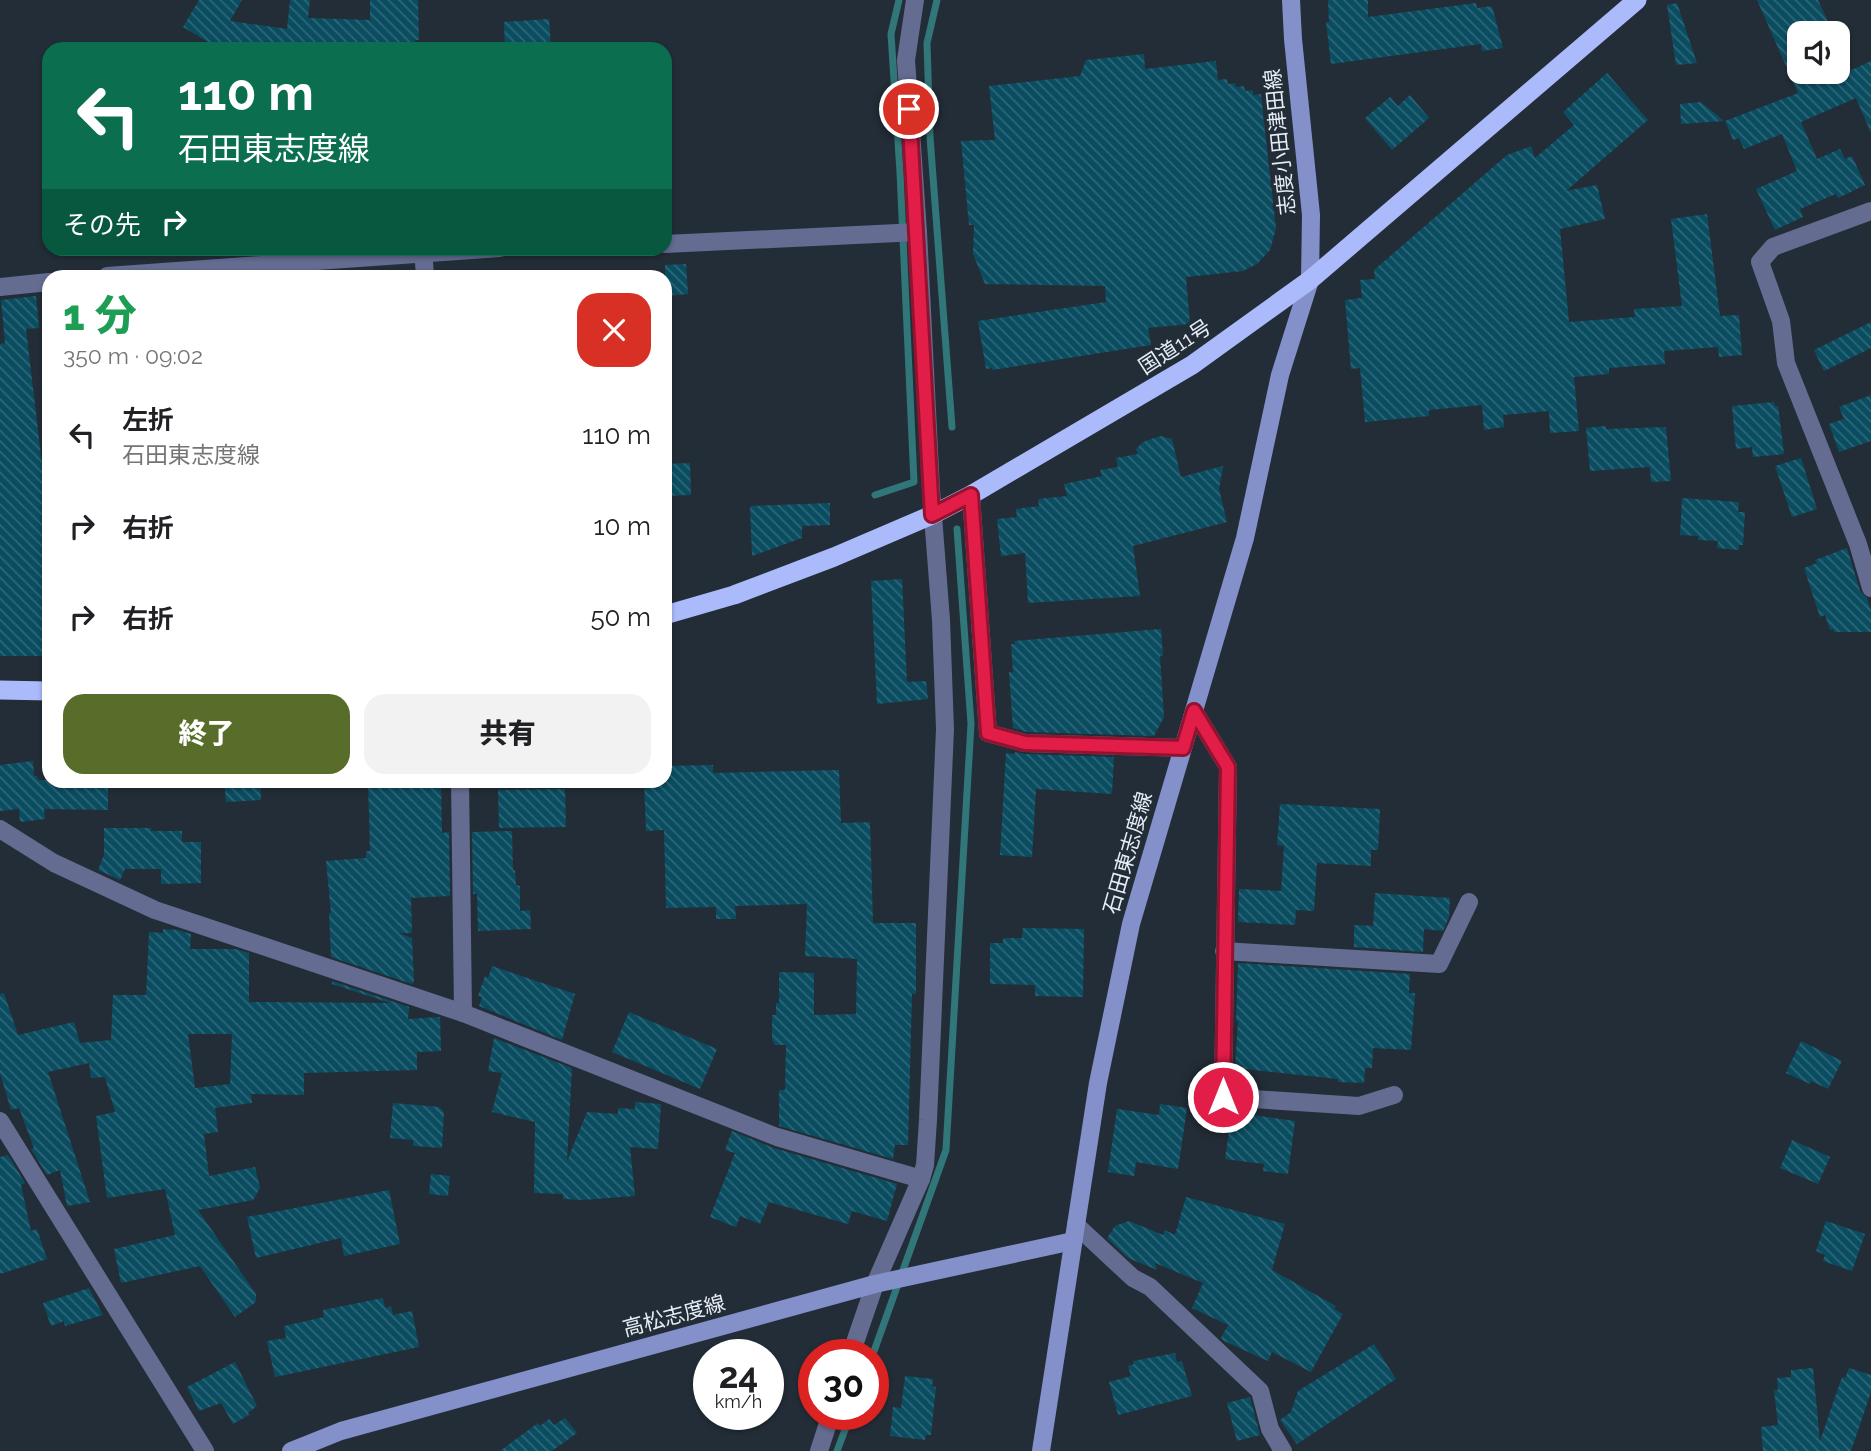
<!DOCTYPE html>
<html lang="ja">
<meta charset="utf-8">
<style>
:root{--surface:#fff;--page:#f2f2f2;--text:#202124;--muted:#757577;--accent:#586d29}
body{margin:0;font-family:Raleway,"Noto Sans JP",sans-serif;background:var(--page);color:var(--text);height:100vh;display:flex;flex-direction:column;font-size:26px;white-space:nowrap}
*{box-sizing:border-box;margin:0}
p{font-size:23px;color:var(--muted)}
.icon{flex:none;width:38px;height:38px;fill:none;stroke:currentColor;stroke-width:2;stroke-linecap:round;stroke-linejoin:round}
.map{position:relative;flex:1;overflow:hidden}
.sheet{position:absolute;left:42px;top:270px;width:630px;height:518px;display:flex;flex-direction:column;background:var(--surface);border-radius:21px;box-shadow:0 2px 5px #0004}
.sheet>*{flex:none}
.hud{position:absolute;left:42px;top:42px;width:630px;height:214px;border-radius:21px;box-shadow:0 2px 5px #0004;background:#0b6e4f;color:#fff;overflow:hidden}
.tools{position:absolute;left:1787px;top:21px;display:grid;gap:14px}
.tools a{display:grid;place-items:center;width:63px;height:63px;border-radius:14px;background:var(--surface);box-shadow:0 2px 5px #0004;font-size:35px}
.speed{position:absolute;left:693px;top:1339px;display:flex;gap:14px;font-size:35px;font-weight:700;text-align:center}
.speed>*{display:grid;place-content:center;width:91px;height:91px;border-radius:50%;background:var(--surface);box-shadow:0 2px 5px #0004;line-height:1}
.speed small{font-size:18px;font-weight:400}
.speed .limit{border:10px solid #d22;background:#fff;color:#111}
.pin{position:absolute;display:grid;place-items:center;width:60px;height:60px;color:#fff;margin:-30px;border:4px solid #fff;border-radius:50%;box-shadow:0 2px 7px #0007}
.me{position:absolute;width:77px;margin:-38px;rotate:0deg;stroke-linejoin:round;filter:drop-shadow(0 0 5px #0008)}
.turn{display:flex;align-items:center;gap:24px;height:147px;padding:0 21px;font-size:32px}
.turn .icon{width:91px;height:91px;stroke-width:2.5}
.turn b{display:block;font-size:49px;line-height:60px}
.then{display:flex;align-items:center;height:66px;padding:0 21px;background:#0003;gap:14px;font-size:26px}
.round{display:grid;place-items:center;flex:none;width:74px;height:74px;border-radius:21px;background:var(--page)}
.headline{display:flex;align-items:center;justify-content:space-between;height:119px;padding:0 21px}
h1{font-size:42px;font-weight:800;line-height:52px;color:#1e9e55}
.action{display:flex;gap:14px;margin-top:auto;padding:14px 21px}
.action a{flex:1;height:80px;border-radius:21px;background:var(--accent);color:#fff;font-size:28px;font-weight:800;line-height:80px;text-align:center}
.action a+a{background:var(--page);color:var(--text)}
ul{padding:0;list-style:none}
li{display:flex;align-items:center;gap:21px;height:91px;padding:0 21px}
li div{flex:1}
li b{display:block;font-size:26px}
li em{font-style:normal}
.map>svg:first-child{display:block}
.lines{fill:none;stroke-linecap:round;stroke-linejoin:round}
.stream{stroke:#31777a;stroke-width:7}
.building{fill:url(#building-back-hatch);fill-rule:evenodd}
.minor{stroke:#646c91;stroke-width:18}
.secondary{stroke:#8390ca;stroke-width:18}
.trunk{stroke:#abbafb;stroke-width:19}
.route-casing{stroke:#92132f;stroke-width:18}
.route{stroke:#e11d48;stroke-width:12}
.labels{text-anchor:middle;stroke-width:7;stroke-linejoin:round;paint-order:stroke}
.street-label{font-size:21px;fill:#e7edf4;stroke:#232d37}
</style>
<div class="map">
<svg width="1871" height="1451" viewBox="0 0 1871 1451">
<defs>
<pattern id="building-back-hatch" width="6" height="6" patternUnits="userSpaceOnUse" patternTransform="scale(1.75)"><rect width="6" height="6" fill="#0a4d61"/><path d="M-1 5l2 2M0 0l6 6M5-1l2 2" fill="none" stroke="#2e6778"/></pattern>
</defs>
<rect width="100%" height="100%" fill="#232d37"/>
<g class="lines">
<!-- stream -->
<g class="stream">
<polyline points="937,0 927,43 930,137 952,427"/>
<polyline points="875,495 914,482 900,172 891,34 899,0"/>
<polyline points="873,1354 946,1150 971,724 957,529"/>
<polyline points="837,1451 851,1414"/>
</g>
</g>
<!-- building -->
<g class="building">
<polygon points="199,0 242,0 230,21 287,29 290,0 310,0 308,18 370,20 370,0 418,0 419,40 415,40 415,49 220,49 183,27"/>
<polygon points="1328,0 1368,0 1368,17 1476,3 1477,8 1492,6 1503,48 1482,51 1481,44 1331,64 1326,22 1329,22"/>
<polygon points="1757,0 1818,0 1833,33 1799,33 1799,72 1847,72 1871,61 1871,133 1856,98 1801,122 1817,159 1840,149 1845,159 1852,156 1865,185 1838,198 1836,194 1800,209 1803,217 1775,230 1756,189 1797,171 1782,134 1744,149 1739,138 1733,140 1725,121 1798,93"/>
<polygon points="1677,3 1697,63 1676,65 1667,5"/>
<polygon points="549,19 551,49 505,49 504,22"/>
<polygon points="1144,54 1145,69 1216,61 1218,80 1227,79 1228,84 1235,83 1236,87 1244,86 1245,91 1253,90 1253,95 1261,94 1276,229 1270,250 1257,264 1243,271 1186,277 1190,324 1148,328 1151,345 992,370 992,368 986,369 978,321 1106,302 1105,286 985,284 973,254 974,225 969,225 961,141 995,140 989,86 1080,76 1086,60"/>
<polygon points="1607,73 1648,120 1566,191 1597,185 1605,219 1560,229 1569,322 1635,317 1634,309 1682,306 1671,219 1707,214 1720,316 1739,315 1742,355 1719,357 1718,347 1664,351 1665,364 1609,368 1609,374 1574,377 1579,431 1550,433 1549,411 1503,415 1504,427 1484,430 1482,405 1429,410 1429,416 1365,422 1360,368 1351,369 1345,300 1362,298 1360,280 1375,279 1374,270 1507,155 1531,146 1535,158 1574,125 1563,112"/>
<polygon points="1410,95 1429,118 1392,150 1365,118 1390,97 1398,106"/>
<polygon points="1701,102 1724,121 1681,124 1680,104"/>
<polygon points="686,264 688,294 665,296 665,265"/>
<polygon points="36,296 39,328 26,329 46,498 49,498 49,517 43,518 49,561 49,656 0,656 0,344 5,343 1,300"/>
<polygon points="1871,322 1871,348 1824,371 1814,350"/>
<polygon points="1871,395 1871,441 1839,452 1829,424 1844,419 1839,407"/>
<polygon points="1774,402 1775,406 1778,406 1784,454 1753,457 1752,447 1736,449 1732,406"/>
<polygon points="1606,426 1606,429 1666,427 1671,481 1651,482 1650,467 1590,471 1586,428"/>
<polygon points="1160,436 1172,439 1181,477 1223,466 1219,489 1227,522 1133,546 1140,596 1028,603 1025,553 1001,556 997,519 1017,517 1016,509 1039,506 1038,499 1067,496 1064,484 1102,476 1100,470 1118,467 1116,458 1138,454 1136,449 1143,442"/>
<polygon points="1801,458 1817,509 1792,517 1775,466"/>
<polygon points="690,463 691,495 665,496 665,464"/>
<polygon points="1682,498 1739,502 1738,512 1745,512 1743,545 1739,545 1739,550 1717,548 1718,541 1698,540 1698,536 1680,535"/>
<polygon points="830,503 830,525 802,526 802,538 752,556 750,506"/>
<polygon points="1847,548 1860,591 1867,598 1871,610 1871,632 1834,632 1833,629 1830,630 1825,615 1820,617 1804,568 1817,563 1815,560"/>
<polygon points="902,579 907,682 926,681 928,699 877,704 871,581"/>
<polygon points="1161,629 1163,656 1160,656 1164,717 1154,736 1027,732 1013,728 1009,672 1013,672 1011,644 1015,644 1014,641"/>
<polygon points="1015,752 1025,754 1114,757 1112,794 1036,789 1032,857 1000,855 1006,753 1015,754"/>
<polygon points="33,761 34,776 37,776 38,780 108,780 108,810 44,809 45,819 20,822 19,809 0,811 0,765"/>
<polygon points="713,765 713,773 839,770 841,823 870,822 873,923 916,923 916,994 912,994 908,1145 895,1145 893,1159 779,1126 779,1090 785,1090 786,1045 774,1045 774,1041 772,1042 772,1015 776,1015 776,1003 779,1003 779,972 814,973 814,1015 856,1014 857,959 805,956 807,904 735,906 736,919 716,919 716,907 666,908 664,830 646,831 644,780 665,780 665,766"/>
<polygon points="224,780 260,780 261,800 226,802"/>
<polygon points="368,780 441,780 442,833 449,832 450,896 411,898 412,933 398,933 412,938 414,981 412,984 331,957 329,913 331,913 326,861 366,858 366,851 370,851"/>
<polygon points="565,789 566,827 499,828 498,790"/>
<polygon points="1280,804 1380,809 1378,850 1371,850 1371,866 1317,863 1314,911 1296,910 1295,925 1238,922 1239,889 1281,891 1284,846 1277,845"/>
<polygon points="104,828 151,828 151,831 182,831 182,842 201,842 201,883 161,884 161,869 125,869 120,880 98,870 104,855"/>
<polygon points="512,831 513,870 515,870 516,885 520,886 520,911 530,910 531,929 478,931 477,894 473,894 472,832"/>
<polygon points="1375,893 1450,898 1449,917 1443,931 1424,929 1423,952 1354,947 1354,925 1373,926"/>
<polygon points="1023,928 1084,929 1083,997 1035,996 1035,985 990,984 990,943 1003,943 1003,938 1022,938"/>
<path d="M163 929 178 930 191 934 190 949H235L249 953V1002L390 1003 332 984V981L409 1007 408 1019 440 1017 441 1051 417 1052V1070L304 1073V1095L251 1094 252 1103 215 1108 218 1132 204 1134 209 1176 255 1167 260 1188 253 1200 198 1210 256 1294V1302L235 1317 200 1266 121 1283 114 1249 175 1235 165 1189 107 1198 96 1116 115 1112 105 1077 91 1078 89 1063 48 1072 90 1202 67 1206 60 1170 47 1175 31 1149 34 1148 19 1108 11 1110 0 1073V994L4 993 18 1035 74 1022 80 1043 111 1040 113 995H146L149 932 163 933ZM188 1034H232L230 1084 195 1088Z"/>
<polygon points="1238,963 1410,974 1409,993 1415,993 1411,1050 1373,1048 1372,1068 1365,1068 1364,1083 1338,1082 1338,1079 1235,1068 1238,1021 1236,1021"/>
<polygon points="492,966 575,994 562,1040 479,1006 482,997 478,996 485,976 488,978"/>
<polygon points="629,1012 717,1049 700,1089 612,1052"/>
<polygon points="494,1038 572,1068 567,1161 587,1112 618,1114 618,1108 635,1109 635,1102 661,1104 658,1149 630,1147 635,1196 583,1200 563,1199 563,1194 534,1193 535,1122 492,1112 502,1073 488,1071"/>
<polygon points="1801,1041 1842,1061 1828,1089 1811,1081 1810,1084 1786,1073"/>
<polygon points="393,1103 439,1107 444,1112 442,1148 413,1146 413,1140 390,1138"/>
<polygon points="1160,1104 1187,1108 1178,1169 1136,1162 1134,1176 1108,1172 1117,1109 1159,1115"/>
<polygon points="1232,1112 1295,1121 1288,1174 1263,1171 1264,1164 1225,1159"/>
<polygon points="732,1131 774,1148 897,1184 887,1221 852,1211 848,1224 769,1202 760,1224 740,1216 736,1227 710,1217 735,1153 725,1150"/>
<polygon points="1792,1140 1830,1157 1818,1184 1780,1168"/>
<polygon points="8,1155 25,1183 21,1185 31,1231 37,1229 47,1259 0,1274 0,1157"/>
<polygon points="431,1174 450,1176 448,1196 429,1194"/>
<polygon points="389,1190 400,1244 344,1256 341,1238 256,1258 247,1217"/>
<polygon points="1186,1197 1285,1224 1272,1270 1336,1306 1334,1309 1343,1314 1311,1372 1272,1352 1268,1361 1224,1341 1221,1338 1228,1325 1192,1308 1203,1283 1155,1263 1157,1270 1128,1258 1107,1238 1115,1226 1129,1221 1163,1235 1165,1230 1175,1235"/>
<polygon points="1826,1221 1865,1234 1852,1271 1823,1261 1825,1255 1816,1251"/>
<polygon points="89,1288 103,1315 65,1326 64,1321 51,1326 43,1303"/>
<polygon points="383,1298 385,1308 391,1306 393,1315 412,1311 419,1347 275,1377 267,1341 286,1338 284,1326 324,1317 323,1310"/>
<polygon points="1374,1344 1396,1379 1297,1444 1280,1420 1291,1412 1298,1391"/>
<polygon points="1175,1353 1177,1362 1182,1361 1192,1396 1118,1415 1109,1382 1131,1376 1128,1366 1134,1364 1133,1361"/>
<polygon points="235,1362 257,1406 248,1413 249,1415 233,1424 221,1403 199,1411 187,1387"/>
<polygon points="1813,1368 1820,1441 1842,1377 1845,1378 1849,1368 1871,1375 1871,1392 1851,1451 1763,1451 1761,1427 1778,1425 1774,1390 1778,1390 1777,1378 1791,1377 1791,1370"/>
<polygon points="905,1376 933,1379 932,1386 936,1387 931,1435 926,1435 925,1440 890,1436 893,1407 901,1408"/>
<polygon points="1250,1397 1260,1435 1237,1441 1227,1403"/>
<polygon points="565,1418 577,1433 552,1451 500,1451 538,1423 540,1426 549,1419 554,1425"/>
</g>
<g class="lines">
<!-- minor -->
<g class="minor">
<polyline points="1871,211 1773,247 1760,262 1781,321 1786,363 1858,544 1871,588"/>
<polyline points="665,244 918,232"/>
<polyline points="423,248 425,276"/>
<polyline points="107,276 500,248"/>
<polyline points="0,287 49,282"/>
<polyline points="971,495 988,733 1025,743 1183,748"/>
<polyline points="1194,711 1228,767 1223,1097 1359,1106 1394,1095"/>
<polyline points="460,780 463,1013"/>
<polyline points="0,829 54,863 155,910 463,1013 777,1137 921,1179"/>
<polyline points="1224,951 1439,964 1469,902"/>
<polyline points="0,1121 205,1451"/>
<polyline points="1076,1225 1133,1278 1150,1287 1260,1391 1270,1429 1283,1451"/>
<polyline points="851,1354 875,1284 921,1179 925,1165 928,1120 945,729 941,620 931,490 918,232 906,60 915,0"/>
<polyline points="819,1451 831,1414"/>
</g>
<!-- secondary -->
<g class="secondary">
<polyline points="291,1451 341,1431 875,1284 1073,1241"/>
<polyline points="1041,1451 1098,1083 1131,924 1245,538 1280,375 1310,280 1311,215 1293,39 1291,0"/>
</g>
<!-- trunk -->
<g class="trunk">
<polyline points="665,615 734,595 834,557 932,515 971,495 1192,365 1310,280 1637,0"/>
<polyline points="0,690 49,691"/>
</g>
</g>
<g class="lines">
<!-- route casing -->
<g class="route-casing">
<polyline id="route" points="909,109 932,515 971,495 988,733 1025,743 1183,748 1194,711 1228,767 1223,1097"/>
</g>
<!-- route -->
<use href="#route" class="route"/>
</g>
<g class="labels">
<!-- street labels -->
<g class="street-label">
<text transform="translate(1280 142) rotate(-96)" y="7">志度小田津田線</text>
<text transform="translate(1175 347) rotate(-33)" y="7">国道11号</text>
<text transform="translate(1128 853) rotate(-74)" y="7">石田東志度線</text>
<text transform="translate(674 1316) rotate(-15)" y="7">高松志度線</text>
</g>
</g>
</svg>
<div class="tools">
<a><svg class="icon" aria-label="sound" viewBox="0 0 24 24"><path d="M4 9h4l5-4v14l-5-4H4zM17 9q2 3 0 6"/></svg></a>
</div>
<div class="speed"><div>24<small>km/h</small></div><div class="limit">30</div></div>
<div class="pin" style="left:909px;top:109px;background:#d93025"><svg class="icon" aria-label="arrive" viewBox="0 0 24 24"><path d="M6 21V4h12l-3 4 3 4H6"/></svg></div>
<svg class="me" style="left:1223px;top:1097px" viewBox="-20 -20 40 40"><circle r="17" fill="#e11d48" stroke="#fff" stroke-width="3"/><path d="M0-11L8 9 0 5-8 9z" fill="#fff"/></svg>
<div class="hud">
<div class="turn"><svg class="icon" aria-label="left" viewBox="0 0 24 24"><path d="M17 20v-9H6M10 6l-5 5 5 5"/></svg><div><b>110 m</b>石田東志度線</div></div>
<div class="then">その先<svg class="icon" aria-label="right" viewBox="0 0 24 24"><path d="M7 20v-9h11M14 6l5 5-5 5"/></svg></div>
</div>
<section class="sheet">
<div class="headline"><div><h1>1 分</h1><p>350 m · 09:02</p></div><a class="round" style="background:#d93025;color:#fff"><svg class="icon" aria-label="close" viewBox="0 0 24 24"><path d="M6 6l12 12M18 6L6 18"/></svg></a></div>
<ul>
<li><svg class="icon" aria-label="left" viewBox="0 0 24 24"><path d="M17 20v-9H6M10 6l-5 5 5 5"/></svg><div><b>左折</b><p>石田東志度線</p></div><em>110 m</em></li>
<li><svg class="icon" aria-label="right" viewBox="0 0 24 24"><path d="M7 20v-9h11M14 6l5 5-5 5"/></svg><div><b>右折</b></div><em>10 m</em></li>
<li><svg class="icon" aria-label="right" viewBox="0 0 24 24"><path d="M7 20v-9h11M14 6l5 5-5 5"/></svg><div><b>右折</b></div><em>50 m</em></li>
</ul>
<div class="action"><a>終了</a><a>共有</a></div>
</section>
</div>
